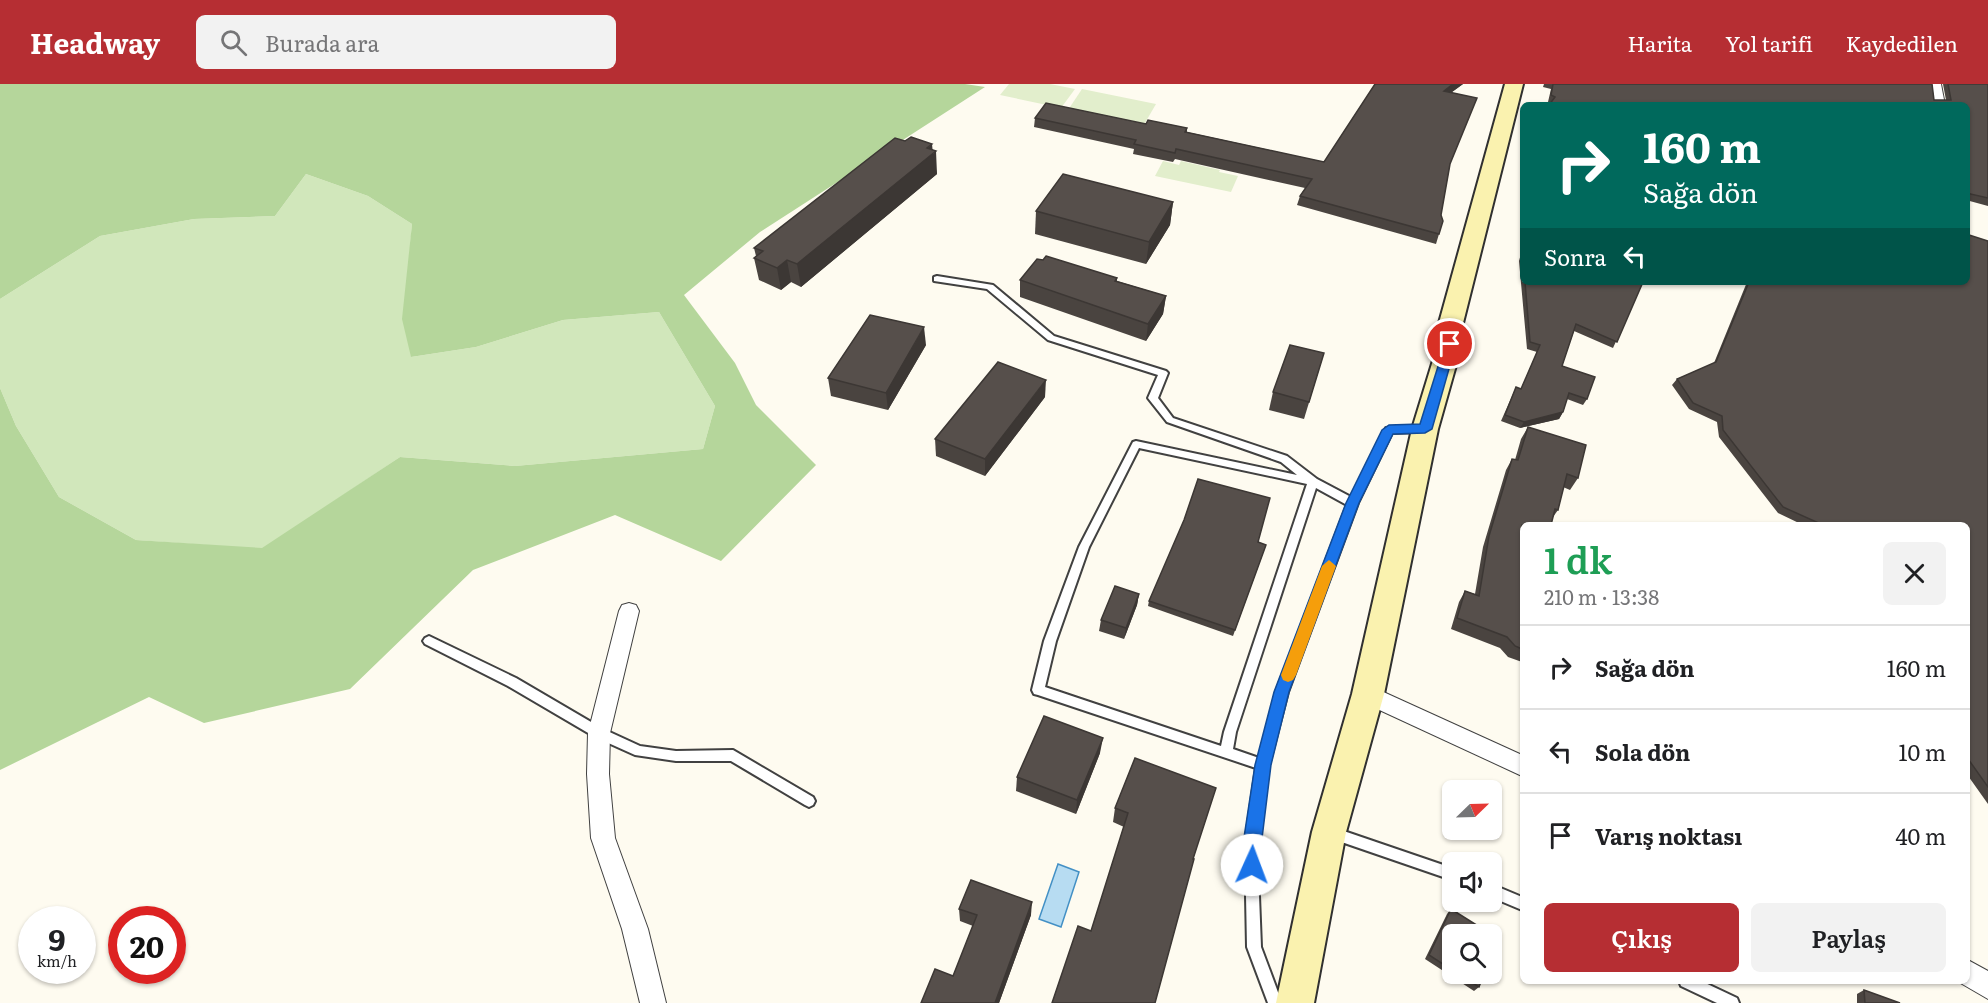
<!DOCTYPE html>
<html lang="tr">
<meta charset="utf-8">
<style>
:root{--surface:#fff;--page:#f2f2f2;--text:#202124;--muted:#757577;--line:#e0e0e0;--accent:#b62e33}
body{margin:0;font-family:Literata,serif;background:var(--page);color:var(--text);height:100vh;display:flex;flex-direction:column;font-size:22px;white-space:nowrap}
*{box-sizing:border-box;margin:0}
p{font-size:20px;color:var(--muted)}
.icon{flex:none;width:33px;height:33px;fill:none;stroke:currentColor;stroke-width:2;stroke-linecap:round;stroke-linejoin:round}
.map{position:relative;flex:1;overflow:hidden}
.panel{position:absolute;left:1520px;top:438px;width:450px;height:462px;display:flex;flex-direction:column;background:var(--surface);border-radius:9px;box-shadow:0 2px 4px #0004}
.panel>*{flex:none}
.top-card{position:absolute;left:1520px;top:18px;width:450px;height:183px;border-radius:9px;box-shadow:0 2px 4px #0004;background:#00695c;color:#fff;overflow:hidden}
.needle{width:39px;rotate:67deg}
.fabs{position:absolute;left:1442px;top:696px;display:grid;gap:12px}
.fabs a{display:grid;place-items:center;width:60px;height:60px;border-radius:9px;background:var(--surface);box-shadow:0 2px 4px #0004;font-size:30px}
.speed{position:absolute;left:18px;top:822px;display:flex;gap:12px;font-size:30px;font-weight:700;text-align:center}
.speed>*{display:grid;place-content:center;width:78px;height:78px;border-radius:50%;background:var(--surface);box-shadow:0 2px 4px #0004;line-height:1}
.speed small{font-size:15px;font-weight:400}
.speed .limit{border:9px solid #d22;background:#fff;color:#111}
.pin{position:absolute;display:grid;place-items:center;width:51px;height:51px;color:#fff;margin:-26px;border:3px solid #fff;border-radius:50%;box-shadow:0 2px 6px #0007}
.me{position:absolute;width:66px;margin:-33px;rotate:2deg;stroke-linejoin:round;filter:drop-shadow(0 0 4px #0008)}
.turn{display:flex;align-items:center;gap:21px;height:126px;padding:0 24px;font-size:27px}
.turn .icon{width:78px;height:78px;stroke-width:2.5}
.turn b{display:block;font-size:42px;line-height:51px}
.then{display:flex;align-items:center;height:57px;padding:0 24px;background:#0003;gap:12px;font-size:22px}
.round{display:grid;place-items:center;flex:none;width:63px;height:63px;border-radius:9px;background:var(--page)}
.summary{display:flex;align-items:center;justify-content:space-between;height:102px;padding:0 24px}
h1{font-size:36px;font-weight:600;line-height:45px;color:#1e9e55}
.primary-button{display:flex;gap:12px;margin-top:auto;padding:12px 24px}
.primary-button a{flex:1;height:69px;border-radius:9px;background:var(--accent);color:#fff;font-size:24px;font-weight:600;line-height:69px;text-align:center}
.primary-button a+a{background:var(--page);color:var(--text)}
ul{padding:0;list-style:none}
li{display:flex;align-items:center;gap:18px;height:84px;padding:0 24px;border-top:2px solid var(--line)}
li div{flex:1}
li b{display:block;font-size:22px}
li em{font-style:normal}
header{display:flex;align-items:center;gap:36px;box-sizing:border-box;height:84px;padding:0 30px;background:var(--accent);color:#fff}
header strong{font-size:28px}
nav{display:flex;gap:33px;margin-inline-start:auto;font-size:21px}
.search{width:420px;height:54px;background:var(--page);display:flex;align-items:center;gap:15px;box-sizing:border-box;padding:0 21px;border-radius:9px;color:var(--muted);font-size:22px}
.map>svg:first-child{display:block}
.green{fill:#d1e7bb}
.forest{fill:#b5d69b}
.pitch{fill:#e2eecc}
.water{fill:#b7dcf2;stroke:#4390c5;stroke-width:1.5}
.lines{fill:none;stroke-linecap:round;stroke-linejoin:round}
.lane-casing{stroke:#414141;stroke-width:4}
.street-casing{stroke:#414141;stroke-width:2}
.secondary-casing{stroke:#303030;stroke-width:4}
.lane{fill:#fff;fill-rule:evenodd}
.street{fill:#fff;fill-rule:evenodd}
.secondary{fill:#faf2af;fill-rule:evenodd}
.wall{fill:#4a4440}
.shaded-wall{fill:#3c3734}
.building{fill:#564f4b;stroke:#3c3734;stroke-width:1.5}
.route{fill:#1a73e8;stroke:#114b97;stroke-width:1.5}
.slow{fill:#f59e0b}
</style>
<header>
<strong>Headway</strong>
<div class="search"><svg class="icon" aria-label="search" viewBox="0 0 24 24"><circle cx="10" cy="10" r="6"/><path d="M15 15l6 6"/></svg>Burada ara</div>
<nav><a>Harita</a><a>Yol tarifi</a><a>Kaydedilen</a></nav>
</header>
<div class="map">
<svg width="1988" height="919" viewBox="0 0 1988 919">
<rect width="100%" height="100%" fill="#fefbf0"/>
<!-- green -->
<polygon class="green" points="306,90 368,112 412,140 409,177 411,273 476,263 563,236 659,228 715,322 703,365 515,382 400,373 263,465 136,456 59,413 16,342 0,304 0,215 100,152 194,135 275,132"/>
<!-- forest -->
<polygon class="forest" points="0,0 965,0 985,3 760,148 684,211 735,279 756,321 816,381 721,477 615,431 473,486 350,605 204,639 149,613 0,686 0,304 16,342 59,413 136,456 262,464 400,373 515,382 703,365 715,322 659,228 563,236 476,263 411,273 402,235 412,140 368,112 306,90 275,132 194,135 100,152 0,215"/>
<!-- pitch -->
<g class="pitch">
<polygon points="1009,0 1050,0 1075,5 1061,24 1000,11"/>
<polygon points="1082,5 1156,20 1142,44 1066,29"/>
<polygon points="1163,77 1179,81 1181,77 1220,86 1219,88 1238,92 1231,108 1155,92"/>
</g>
<!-- water -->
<polygon class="water" points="1058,780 1079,788 1061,843 1039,835"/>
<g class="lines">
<!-- lane casing -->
<g class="lane-casing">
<g id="lane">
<path d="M937 192 993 201 1054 252 1166 287 1168 289 1158 314 1173 334 1287 372 1317 395 1351 413 1386 344 1425 342 1430 345 1425 348 1392 349 1358 419 1288 608 1269 681 1257 760 1261 863 1282 919H1268L1247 863 1245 760 1256 684 1038 611 1034 610 1032 606 1044 557 1079 463 1133 358 1136 357 1297 391 1281 378 1167 338 1148 314 1158 291 1048 256 987 205 934 197V193ZM1139 364 1307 400 1224 648 1221 662 1045 603 1056 557 1089 463ZM1316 404 1347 421 1276 608 1259 674 1233 665 1236 648Z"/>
<polygon points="429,552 516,594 603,645 640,662 676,667 733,666 813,713 815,717 813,721 809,723 805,721 731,677 676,677 635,671 595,653 508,602 425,560 423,557 425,554"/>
<polygon points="1332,743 1452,784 1452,796 1327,753 1326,749 1327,745"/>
<polygon points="1491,800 1522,813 1522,826 1491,813"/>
<polygon points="1679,897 1701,897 1737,914 1739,919 1717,919 1681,902"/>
</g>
</g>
<!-- street casing -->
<g class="street-casing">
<g id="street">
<polygon points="1929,0 1941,0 1945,21 1931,21"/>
<polygon points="629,519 636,521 639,527 610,649 609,690 615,754 648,845 666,919 640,919 622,845 591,754 587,690 588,649 619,527 622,521"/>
<polygon points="1368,601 1522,671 1522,692 1360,617 1357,610 1360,603"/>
<polygon points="1966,875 1988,887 1988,915 1957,897 1966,897"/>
</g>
</g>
<!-- secondary casing -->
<g class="secondary-casing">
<polygon id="secondary" points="1505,0 1523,0 1463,239 1462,260 1438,345 1384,610 1346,748 1314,919 1276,919 1312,748 1352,610 1412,345 1438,260 1439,239"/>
</g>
<!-- lane -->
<use href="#lane" class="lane"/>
<!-- street -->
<use href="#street" class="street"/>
<!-- secondary -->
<use href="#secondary" class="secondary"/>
</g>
<!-- wall -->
<g class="wall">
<polygon points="1375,0 1463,0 1452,8 1450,81 1441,131 1439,150 1436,160 1297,121 1300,112 1305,104 1175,75 1173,78 1133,70 1134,65 1034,43 1035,34 1146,40 1187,44 1187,48 1324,78"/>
<polygon points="1544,0 1932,0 1934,16 1946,16 1943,0 1988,0 1988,122 1966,116 1966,21 1551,18 1548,18 1551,5 1543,3"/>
<polygon points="932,66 937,90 801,203 791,198 781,206 759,196 754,174 756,172 754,164"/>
<polygon points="1173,118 1170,141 1146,180 1035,150 1036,127"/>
<polygon points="1988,157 1988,720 1966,689 1966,441 1803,441 1778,429 1719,353 1717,338 1689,325 1672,301 1677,295 1714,279 1747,198 1966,198"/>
<polygon points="1522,166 1522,198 1643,198 1613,264 1574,247 1562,282 1587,315 1583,321 1567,315 1563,328 1559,335 1520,344 1501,337 1516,303 1521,305 1537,268 1527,265 1519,177"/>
<polygon points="1117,194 1117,197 1166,212 1163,230 1146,257 1020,213 1020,196"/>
<polygon points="926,261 888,326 831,312 828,294"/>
<polygon points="1324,269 1304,335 1269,326 1273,308"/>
<polygon points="1045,313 985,392 936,372 935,355"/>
<polygon points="1528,343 1578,394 1570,406 1563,403 1558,426 1553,433 1522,441 1522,578 1508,573 1500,564 1451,545 1459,518 1465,507 1475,510 1483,463 1506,386 1512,375 1515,376 1521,355"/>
<polygon points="1266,461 1233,552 1148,522 1149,517"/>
<polygon points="1139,510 1137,521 1124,555 1099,547 1101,536"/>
<polygon points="1100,669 1076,730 1016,707 1017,693"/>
<polygon points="1135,674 1193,775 1091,847 1124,743 1113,738 1115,724"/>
<polygon points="959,825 1031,831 999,919 921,919 953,892 973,842 960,837"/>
<polygon points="1451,825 1452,850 1452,890 1484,890 1479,903 1474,907 1425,875 1447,830"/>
<polygon points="1864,906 1900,919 1857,919 1857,910"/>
</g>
<!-- shaded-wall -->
<g class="shaded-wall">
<polygon points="1453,0 1463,0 1441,16 1444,7"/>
<polygon points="932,60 933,70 936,67 937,90 801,203 797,180"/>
<polygon points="1173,118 1170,141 1146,180 1149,158"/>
<polygon points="787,176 791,198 781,206 777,184"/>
<polygon points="1166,212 1163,230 1146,257 1148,240"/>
<polygon points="924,243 926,261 888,326 886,309"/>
<polygon points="1046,296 1045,313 985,392 985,375"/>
<polygon points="1563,328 1559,335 1520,344 1524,338"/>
<polygon points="1139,510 1137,521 1124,555 1126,544"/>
<polygon points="1103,654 1100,669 1076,730 1077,716"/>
<polygon points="1032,818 1031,831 999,919 995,919"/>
</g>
<!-- building -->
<g class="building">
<polygon points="1375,0 1453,0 1444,7 1477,14 1450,80 1441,131 1443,137 1439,150 1300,112 1312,95 1176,65 1175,69 1134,60 1136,56 1035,34 1046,19 1146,40 1148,36 1187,44 1185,48 1324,78"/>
<polygon points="1553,0 1932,0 1934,16 1951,16 1948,0 1988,0 1988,114 1966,109 1966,21 1549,21 1555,13 1551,11"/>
<polygon points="911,53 932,60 927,64 936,67 797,180 787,176 777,184 754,174 763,167 754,164 895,54 905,57"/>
<polygon points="1063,90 1173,118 1149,158 1036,127"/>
<polygon points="1966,150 1988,157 1988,703 1966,672 1966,441 1823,441 1783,423 1723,346 1722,332 1693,319 1677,295 1716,278 1749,198 1966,198"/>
<polygon points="1046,172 1117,194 1115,197 1166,212 1148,240 1020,196 1037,175 1043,176"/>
<polygon points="1525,198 1643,198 1617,258 1576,240 1562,282 1595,293 1587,315 1569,309 1563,328 1524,338 1505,331 1516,303 1521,305 1540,261 1530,258"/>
<polygon points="870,231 924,243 886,309 828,294"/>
<polygon points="1290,261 1324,269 1309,318 1273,308"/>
<polygon points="998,278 1046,296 985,375 935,355"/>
<polygon points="1528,343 1586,361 1578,394 1567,390 1558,426 1555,425 1551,441 1522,441 1522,565 1515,562 1507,553 1457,534 1465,507 1479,512 1489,452 1512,375 1518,376"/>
<polygon points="1198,395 1270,414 1258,458 1266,461 1235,546 1149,517 1184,436"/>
<polygon points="1115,502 1139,510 1126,544 1101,536"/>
<polygon points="1044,632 1103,654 1077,716 1017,693"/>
<polygon points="1135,674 1216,704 1193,775 1194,775 1155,919 1052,919 1078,842 1091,847 1128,729 1115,724"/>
<polygon points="971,796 1032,818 995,919 921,919 935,885 953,892 977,831 959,825"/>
<polygon points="1451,825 1499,855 1491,874 1491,850 1452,850 1452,886 1429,871"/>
<polygon points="1458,890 1484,890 1479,903"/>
<polygon points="1864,906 1900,919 1865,919"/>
</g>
<!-- route -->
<polygon class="route" points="1450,256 1456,260 1432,345 1425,349 1393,350 1359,419 1289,608 1271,681 1258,787 1252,789 1246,787 1243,781 1243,760 1255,681 1274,608 1346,419 1382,346 1389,341 1420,340 1445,260"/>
<!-- slow -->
<polygon class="slow" points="1329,476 1336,482 1296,591 1293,596 1288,598 1283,596 1281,591 1322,482"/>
</svg>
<div class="fabs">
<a><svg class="needle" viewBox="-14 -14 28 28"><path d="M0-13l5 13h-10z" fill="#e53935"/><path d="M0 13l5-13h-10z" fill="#757577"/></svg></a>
<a><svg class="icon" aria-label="sound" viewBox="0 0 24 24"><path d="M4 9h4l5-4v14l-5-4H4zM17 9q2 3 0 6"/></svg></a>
<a><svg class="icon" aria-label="search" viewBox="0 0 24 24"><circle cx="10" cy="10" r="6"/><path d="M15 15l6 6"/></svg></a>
</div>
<div class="speed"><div>9<small>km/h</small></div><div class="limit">20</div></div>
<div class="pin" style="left:1450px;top:260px;background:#d93025"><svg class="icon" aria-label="arrive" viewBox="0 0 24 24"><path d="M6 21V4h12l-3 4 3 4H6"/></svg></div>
<svg class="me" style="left:1252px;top:781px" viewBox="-20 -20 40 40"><circle r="19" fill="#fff"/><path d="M0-13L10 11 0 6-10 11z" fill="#1a73e8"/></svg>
<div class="top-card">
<div class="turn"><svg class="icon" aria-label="right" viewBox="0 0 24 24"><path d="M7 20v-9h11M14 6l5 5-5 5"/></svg><div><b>160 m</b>Sağa dön</div></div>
<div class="then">Sonra<svg class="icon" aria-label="left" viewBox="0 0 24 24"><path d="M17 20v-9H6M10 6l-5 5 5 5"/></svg></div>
</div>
<section class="panel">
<div class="summary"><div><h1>1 dk</h1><p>210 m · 13:38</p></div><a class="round"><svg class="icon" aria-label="close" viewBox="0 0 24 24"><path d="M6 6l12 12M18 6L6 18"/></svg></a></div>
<ul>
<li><svg class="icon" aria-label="right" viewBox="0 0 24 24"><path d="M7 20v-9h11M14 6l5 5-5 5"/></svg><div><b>Sağa dön</b></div><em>160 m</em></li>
<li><svg class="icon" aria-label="left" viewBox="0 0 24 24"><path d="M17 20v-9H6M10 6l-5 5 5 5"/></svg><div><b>Sola dön</b></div><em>10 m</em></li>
<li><svg class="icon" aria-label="arrive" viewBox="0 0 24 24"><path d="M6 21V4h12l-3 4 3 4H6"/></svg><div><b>Varış noktası</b></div><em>40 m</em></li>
</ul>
<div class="primary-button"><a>Çıkış</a><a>Paylaş</a></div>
</section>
</div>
